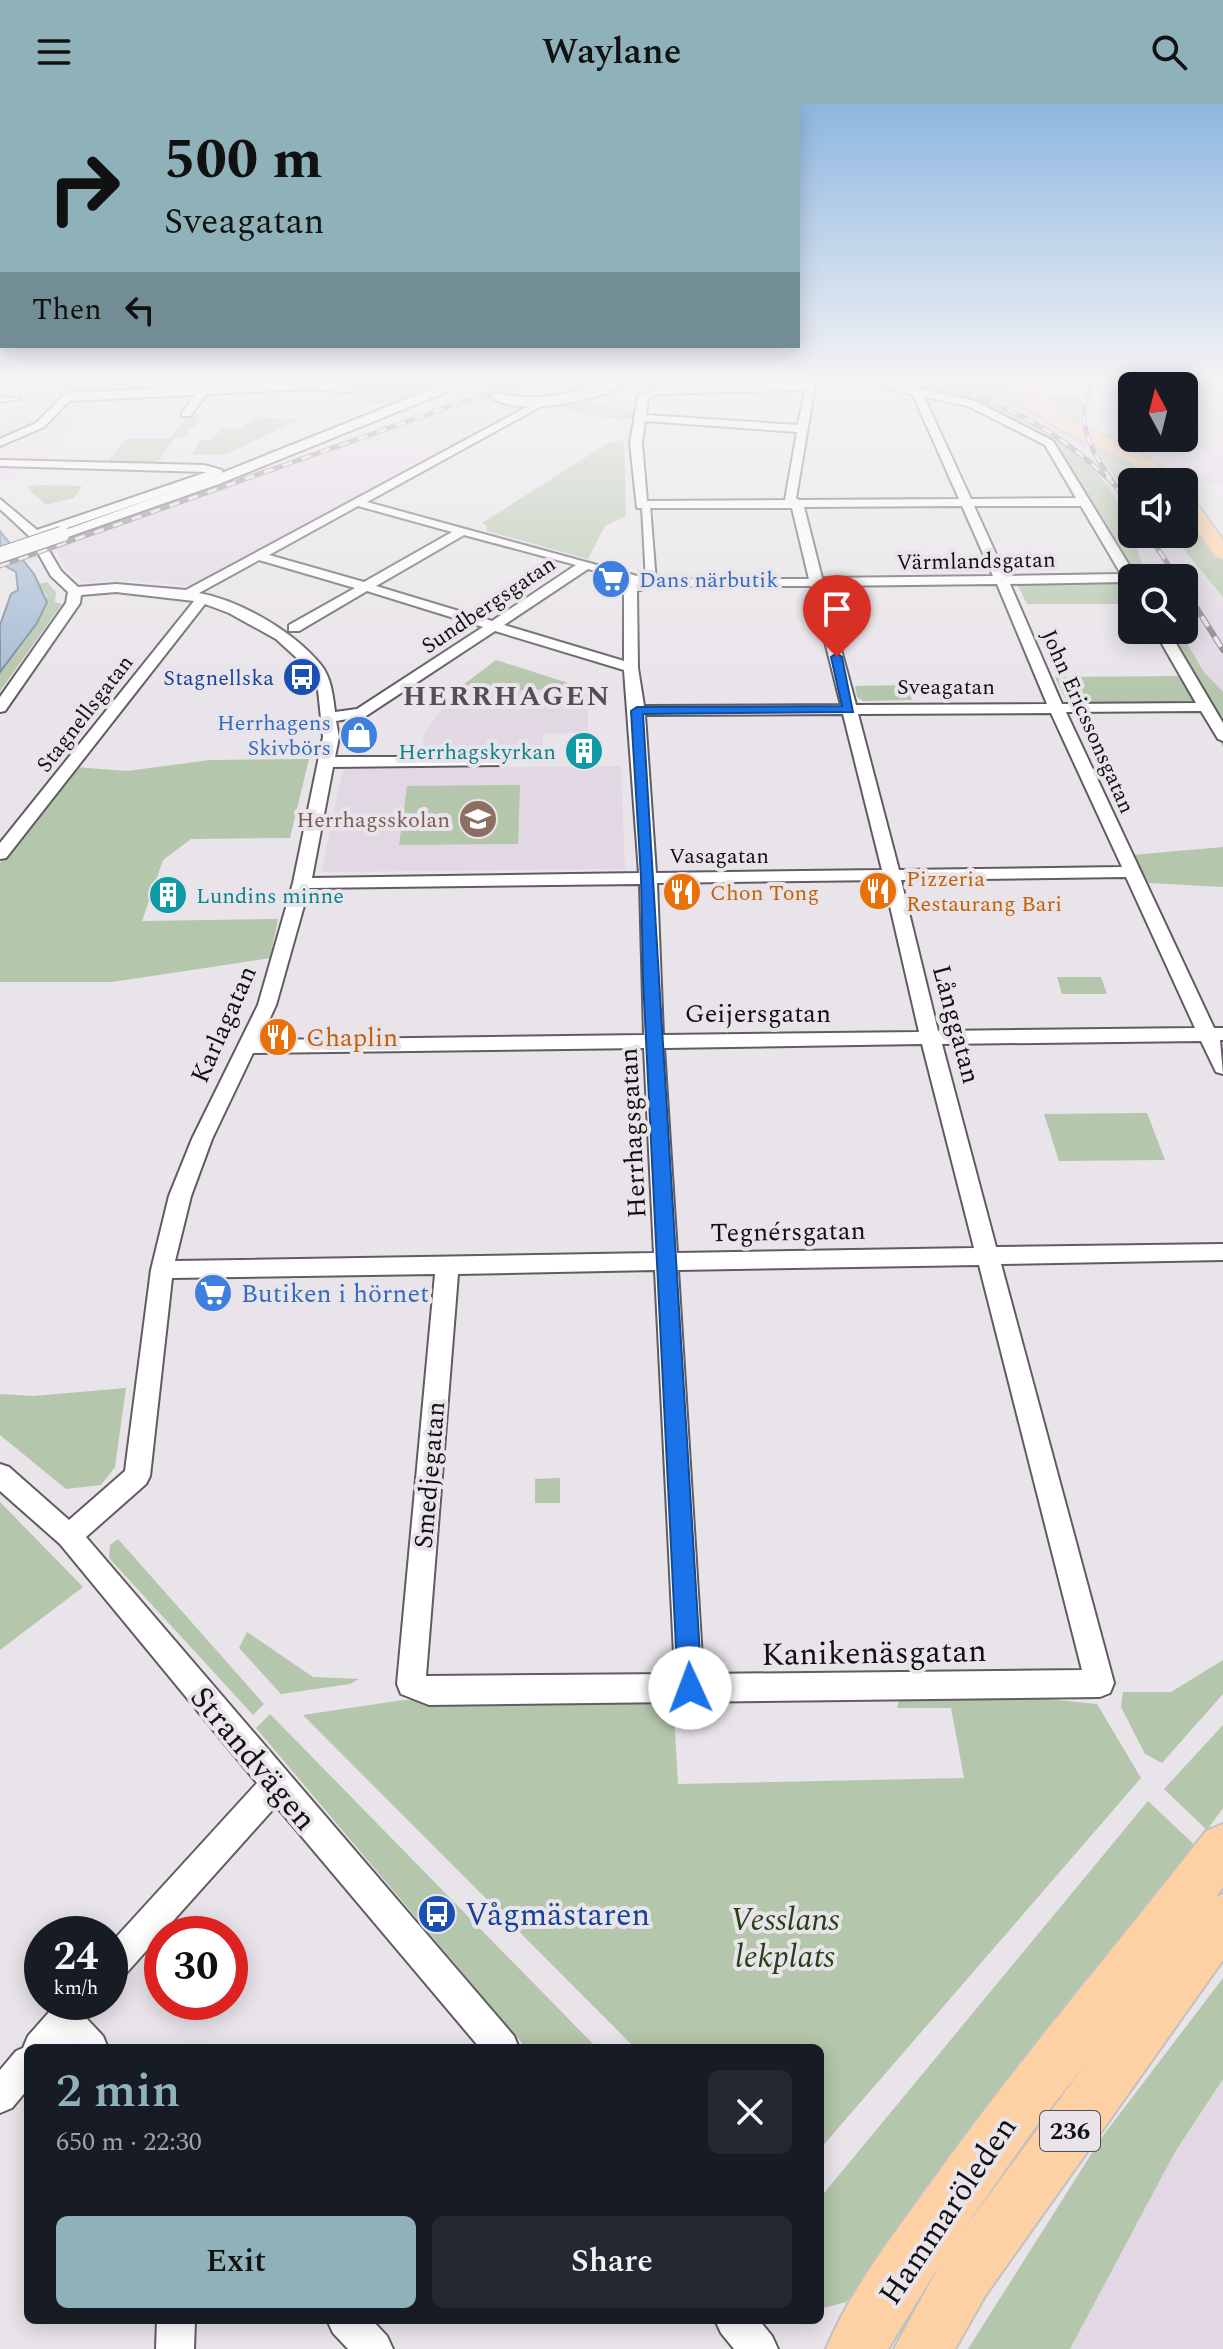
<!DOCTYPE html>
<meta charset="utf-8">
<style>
:root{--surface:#171b24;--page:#242831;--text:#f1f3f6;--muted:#9ea1a6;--accent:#8fb1b9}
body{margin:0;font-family:Spectral,serif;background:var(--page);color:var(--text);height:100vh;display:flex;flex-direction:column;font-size:30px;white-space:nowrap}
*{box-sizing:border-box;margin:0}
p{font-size:26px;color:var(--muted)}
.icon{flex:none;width:44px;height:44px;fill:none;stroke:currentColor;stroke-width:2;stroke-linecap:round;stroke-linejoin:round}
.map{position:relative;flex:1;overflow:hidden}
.panel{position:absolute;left:24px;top:1940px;width:800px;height:280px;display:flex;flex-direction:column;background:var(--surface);border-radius:12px;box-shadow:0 4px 20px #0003}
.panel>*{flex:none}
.top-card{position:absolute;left:0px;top:0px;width:800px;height:244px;box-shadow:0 4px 20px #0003;background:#8fb1b9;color:#111;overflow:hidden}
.needle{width:52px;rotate:353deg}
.tools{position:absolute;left:1118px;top:268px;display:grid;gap:16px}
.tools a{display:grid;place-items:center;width:80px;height:80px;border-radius:12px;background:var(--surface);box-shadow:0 4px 20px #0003;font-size:40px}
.speed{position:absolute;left:24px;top:1812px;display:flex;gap:16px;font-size:40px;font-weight:700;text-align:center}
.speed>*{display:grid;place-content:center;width:104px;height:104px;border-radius:50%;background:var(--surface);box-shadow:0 4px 20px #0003;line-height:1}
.speed small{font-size:20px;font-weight:400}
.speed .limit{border:12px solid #d22;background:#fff;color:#111}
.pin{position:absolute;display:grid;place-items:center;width:68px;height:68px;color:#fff;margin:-82px -34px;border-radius:50% 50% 50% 0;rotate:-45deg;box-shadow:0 0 8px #0007}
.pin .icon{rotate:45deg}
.me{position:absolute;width:88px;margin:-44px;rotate:358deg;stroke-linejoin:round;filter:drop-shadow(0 0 6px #0008)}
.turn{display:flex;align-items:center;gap:28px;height:168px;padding:0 32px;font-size:36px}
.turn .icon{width:104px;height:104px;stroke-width:2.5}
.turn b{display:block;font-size:56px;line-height:68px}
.then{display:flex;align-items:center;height:76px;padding:0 32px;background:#0003;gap:16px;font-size:30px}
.round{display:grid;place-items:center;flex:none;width:84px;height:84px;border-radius:12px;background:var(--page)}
.overview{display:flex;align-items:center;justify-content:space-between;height:136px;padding:0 32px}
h1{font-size:48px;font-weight:600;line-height:60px;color:var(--accent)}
.primary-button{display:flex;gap:16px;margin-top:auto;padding:16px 32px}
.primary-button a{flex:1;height:92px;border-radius:12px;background:var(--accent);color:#111;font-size:32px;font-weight:600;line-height:92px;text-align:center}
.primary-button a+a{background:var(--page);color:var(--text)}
header{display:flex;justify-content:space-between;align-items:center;height:104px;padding:0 32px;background:var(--accent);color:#111;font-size:36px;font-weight:600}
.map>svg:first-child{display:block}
.built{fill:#e1d8e4;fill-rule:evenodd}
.green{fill:#b4c6ab}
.water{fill:#a5bbd4;stroke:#79889a;stroke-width:2}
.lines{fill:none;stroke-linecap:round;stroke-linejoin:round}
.tertiary-tunnel{stroke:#c8c4c9;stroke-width:15;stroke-dasharray:15 7;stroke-linecap:butt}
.pedestrian-casing{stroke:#605c61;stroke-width:4}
.minor-casing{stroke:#605c61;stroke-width:4}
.tertiary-casing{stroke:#605c61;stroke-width:4}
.primary-casing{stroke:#c1c1c1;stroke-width:4}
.pedestrian{fill:#fff;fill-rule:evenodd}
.minor{fill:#fff;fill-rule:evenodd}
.tertiary{fill:#fff;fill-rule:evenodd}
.primary{fill:#fed1a4;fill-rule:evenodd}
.rail-far1-casing{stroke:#858286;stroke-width:5}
.rail-casing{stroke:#858286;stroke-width:6}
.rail-far1{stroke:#e8e4e9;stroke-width:3;stroke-dasharray:10;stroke-linecap:butt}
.rail{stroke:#e8e4e9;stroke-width:4;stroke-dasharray:12;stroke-linecap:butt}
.tertiary-bridge-casing{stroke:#605c61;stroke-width:17;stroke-linecap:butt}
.tertiary-bridge{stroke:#fff;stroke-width:15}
.route{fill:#1a73e8;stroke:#114b97;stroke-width:2}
.labels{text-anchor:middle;stroke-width:8;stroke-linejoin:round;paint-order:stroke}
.far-street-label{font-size:22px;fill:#111012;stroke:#e8e4e9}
.far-shop-label{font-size:22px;fill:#366cbe;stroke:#e8e4e9;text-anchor:start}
.far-transit-label{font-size:22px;fill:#164399;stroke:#e8e4e9;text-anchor:end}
.far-culture-label{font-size:22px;fill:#0d838f;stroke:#e8e4e9;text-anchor:end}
.far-education-label{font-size:22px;fill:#785e54;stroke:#e8e4e9;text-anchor:end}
.far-food-label{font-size:22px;fill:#c56008;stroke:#e8e4e9;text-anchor:start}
.shield{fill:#e8e4e9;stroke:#525052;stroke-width:2}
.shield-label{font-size:24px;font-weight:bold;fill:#111012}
.street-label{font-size:26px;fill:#111012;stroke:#e8e4e9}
.food-label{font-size:26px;fill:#c56008;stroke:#e8e4e9;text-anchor:start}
.shop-label{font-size:26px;fill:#366cbe;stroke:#e8e4e9;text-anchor:start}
.far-district-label{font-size:28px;font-weight:bold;letter-spacing:2px;fill:#534f54;stroke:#e8e4e9}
.near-street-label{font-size:32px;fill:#111012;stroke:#e8e4e9}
.near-transit-label{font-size:32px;fill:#164399;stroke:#e8e4e9;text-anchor:start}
.near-park-label{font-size:32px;font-style:italic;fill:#274118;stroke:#e8e4e9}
</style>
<header><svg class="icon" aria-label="menu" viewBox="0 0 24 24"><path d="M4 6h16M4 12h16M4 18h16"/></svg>Waylane<svg class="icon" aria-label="search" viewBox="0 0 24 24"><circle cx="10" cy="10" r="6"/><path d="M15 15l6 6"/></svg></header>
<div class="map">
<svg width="1223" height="2245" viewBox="0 0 1223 2245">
<rect width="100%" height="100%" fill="#e8e4e9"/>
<!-- built -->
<g class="built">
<polygon points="44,274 294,274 290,284 201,289 193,298 97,302 42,356 0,380 0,315 9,310"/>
<polygon points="519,274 567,274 495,295 509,303 507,312 500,317 196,483 127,476 84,479 66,466 57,448 26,460 20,452"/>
<polygon points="910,274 924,274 983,290 1045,317 1084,342 1081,331 1090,336 1123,385 1132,393 1132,430 1171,430 1223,493 1223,588 1204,568 1179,526 1184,526 1184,474 1149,474 1139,456 1121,402 1093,363 1066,337 1035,318 969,290"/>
<path d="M1102 274H1223V380H1187L1149 352 1091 324 1088 302 1091 288ZM1132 282H1184V334H1132Z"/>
<polygon points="587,585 588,629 543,629 541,657 420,655 424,630 455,587"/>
<polygon points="621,662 625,765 321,768 343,665"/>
<polygon points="1223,1975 1223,2245 1070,2245 1175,2048"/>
</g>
<!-- green -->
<g class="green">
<path d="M379 274H432L450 279C426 287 374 316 354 289L358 282Z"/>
<polygon points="640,274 656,274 631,279 588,297 607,303 638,306 636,315 606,314 558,304 587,297"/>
<path d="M910 274C993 296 1074 322 1119 400 1133 423 1136 451 1149 474H1132V500H1027L1017 480 1130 478 1052 338 984 302 897 277Z"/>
<polygon points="924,274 1005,274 1011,285 1081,331 1086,343 1018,303"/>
<polygon points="1060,291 1081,292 1080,321 1045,296"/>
<polygon points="190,310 204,311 194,323 185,326 191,327 185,334 175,334 157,359 107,358 126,335 169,335"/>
<polygon points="253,313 299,316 224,351 191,351 200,336 212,336 221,325 243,324"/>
<polygon points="624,336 626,412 605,422 588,455 486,427 487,422 482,419 608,339"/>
<polygon points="1090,336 1126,352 1160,378 1132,378 1132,393 1123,385"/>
<polygon points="35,381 77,382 82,382 74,394 46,401 27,384"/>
<polygon points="1184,405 1223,457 1223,493 1171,430 1184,430"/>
<polygon points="47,478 56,488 55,498 62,500 0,587 0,569 36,519 47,492 39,480"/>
<polygon points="1158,526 1179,526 1204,568 1223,588 1223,643 1198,599 1068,600 1055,573 1182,572"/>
<polygon points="496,556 587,585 455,587"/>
<polygon points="907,581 912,596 863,597 857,593 855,582"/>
<polygon points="309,655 290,734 191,735 163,756 142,817 278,815 270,854 112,878 0,878 0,759 75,663 127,667 210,656"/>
<polygon points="520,681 518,740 399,741 407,682"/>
<polygon points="1223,743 1223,783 1149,779 1132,751"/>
<polygon points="1057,873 1101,873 1107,890 1062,890"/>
<polygon points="1147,1009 1165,1056 1059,1057 1044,1010"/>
<polygon points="126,1284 115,1363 101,1381 66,1385 0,1331 0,1290 33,1292"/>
<polygon points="560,1374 560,1399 535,1399 535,1375"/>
<polygon points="0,1398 83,1483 0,1546"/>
<polygon points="118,1435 264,1600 253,1611 109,1454 110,1441"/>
<polygon points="247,1528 313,1573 359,1575 350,1580 281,1590 239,1544"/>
<polygon points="1223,1556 1223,1590 1162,1659 1145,1650 1121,1603 1123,1588 1171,1588"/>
<polygon points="1029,1593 1097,1600 1141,1674 820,2045 820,1944 635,1944 303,1611 403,1596 669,1599 674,1609 678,1680 964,1674 951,1604 897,1604 899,1596"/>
<polygon points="270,1610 597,1944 526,1944 256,1624"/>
<polygon points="1223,1621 1223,1704 1207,1726 1164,1685"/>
<polygon points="1148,1697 1201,1747 846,2198 820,2205 820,2094"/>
<polygon points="1223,1874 1223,1975 1175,2048 1070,2245 968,2245 1102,2033"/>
</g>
<!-- water -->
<polygon class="water" points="0,427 34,470 47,498 37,519 0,568 0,521 11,490 18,486 16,468 0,459"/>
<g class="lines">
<!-- tertiary-tunnel -->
<polyline class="tertiary-tunnel" points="483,288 497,293"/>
<!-- pedestrian casing -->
<g class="pedestrian-casing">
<polygon id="pedestrian" points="646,399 650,402 656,478 651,481 646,478 642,402"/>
</g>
<!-- minor casing -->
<g class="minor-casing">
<g id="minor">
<polygon points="209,274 219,274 190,312 182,312 182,308"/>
<path d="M872 274 975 297 1053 337 1137 474H1132V481L1126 478 1010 480 1062 600 1196 599 1154 526H1168L1223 619V637L1218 635 1201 607 1066 608 1214 924H1223V936H1220L1223 970 1216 968 1201 937 942 940 996 1143 1223 1140V1156L1001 1160 1114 1579 1110 1589 1100 1593 429 1601 401 1590 397 1580 435 1170 172 1174 150 1372 146 1380 86 1433 514 1932 519 1944H480L276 1702 121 1875 110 1880V1840L257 1679 60 1440 0 1387V1360L9 1363 69 1416 125 1367 151 1166 169 1092 192 1035 258 901 293 779 323 633 318 586 310 566 276 535 229 509 205 500 6 754 0 755V739L194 497 116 488 81 491 80 499 5 607 0 608V593L66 499 68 488 51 472 28 431 0 405V395L37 426 207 368 0 362V356L204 361 222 366V370L217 372 41 433 61 467 78 483 116 480 186 486 536 298 541 301 540 303 367 398 648 475H809L792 404H637L630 339 638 293C664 272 769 280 806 280L808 275H816L796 394 799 396 959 395 913 291 872 278ZM805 286 798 321 646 311 648 295 658 290ZM924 293 968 302 1045 341 1076 394 971 395ZM645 317 797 328 785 396 647 397 642 339ZM358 402 452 428 364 478 269 451ZM962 402 993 472 822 474 804 403ZM974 402H1081L1121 470 1006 472ZM464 431 576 461 492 517 376 482ZM259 456 355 484 289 521V527H299L367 487 483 523 357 605 335 608C333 592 331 573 321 561 293 527 241 497 199 489ZM588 465 624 474V557L504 521ZM997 480 1047 600 856 601 824 482ZM652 482H811L841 601 644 602 638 564 637 487ZM495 527 624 566 639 769 312 774 333 663 506 661V655L500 653H335L339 633 336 617 366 612ZM1051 609 1122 763 899 766 858 610ZM843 610 882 766 656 769 645 611ZM1126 773 1195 924 938 927 901 776ZM884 776 919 928 663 931 657 779ZM640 780 644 931 260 936 276 901 309 784ZM922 940 974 1144 677 1149 664 944ZM644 944 654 1149 175 1157 191 1092 212 1035 253 949ZM979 1161 1082 1566 703 1570 678 1166ZM655 1166 675 1570 426 1572 458 1170Z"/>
<polygon points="64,291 73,293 44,323 0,342 0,335 36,319"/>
<polygon points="0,292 20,295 0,298"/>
<polygon points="58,1898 96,1898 87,1915 103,1932 108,1944 69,1944 65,1940 62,1944 28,1944 28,1985 12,2004 0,2009 0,1966 16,1947 23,1944 28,1932"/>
<polygon points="157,2216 195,2216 194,2245 156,2245"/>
<polygon points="327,2216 372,2216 387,2232 393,2245 348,2245 333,2229"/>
<polygon points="715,2216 759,2216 772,2232 778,2245 734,2245 721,2229"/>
</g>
</g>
<!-- tertiary casing -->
<g class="tertiary-casing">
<g id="tertiary">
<path d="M618 274H637C609 295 520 315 490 293L497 289C542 300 575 288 618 274Z"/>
<polygon points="784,274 900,274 893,278 838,282 791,278"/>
<polygon points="309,277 350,280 357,284 350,288 309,285 68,297 61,293 68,289"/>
<polygon points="449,278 454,279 454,285 219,380 68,433 62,435 54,430 209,374"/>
</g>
</g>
<!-- primary casing -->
<g class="primary-casing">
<g id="primary">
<path d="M1002 274H1018C1054 330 1134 326 1174 378 1144 378 1149 368 1125 355 1080 332 1031 319 1002 274Z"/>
<polygon points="1184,390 1191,392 1223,436 1223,455 1216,453 1184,409"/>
<path d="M1223 1720V1783L1216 1793 1223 1790V1856L985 2192 955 2245H894L940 2160 888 2245H826C850 2186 892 2133 929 2081 1016 1959 1114 1845 1206 1727ZM1084 1962 959 2132 1034 2025Z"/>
</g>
</g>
<!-- pedestrian -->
<use href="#pedestrian" class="pedestrian"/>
<!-- minor -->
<use href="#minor" class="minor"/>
<!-- tertiary -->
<use href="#tertiary" class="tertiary"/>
<!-- primary -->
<use href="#primary" class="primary"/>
<!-- rail-far1 casing -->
<g class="rail-far1-casing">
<g id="rail-far1">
<path d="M913 274C998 294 1055 322 1118 384"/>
<path d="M1095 274C1064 323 1105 365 1132 405"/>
<polyline points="520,284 548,274"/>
<polyline points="1148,430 1177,474"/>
<polyline points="0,462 530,274"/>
<polyline points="1184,484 1190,494"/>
</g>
</g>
<!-- rail casing -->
<g class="rail-casing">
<polyline id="rail" points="1189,492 1223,546"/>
</g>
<!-- rail-far1 -->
<use href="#rail-far1" class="rail-far1"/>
<!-- rail -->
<use href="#rail" class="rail"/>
<!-- tertiary-bridge casing -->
<g class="tertiary-bridge-casing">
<g id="tertiary-bridge">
<polyline points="456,284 478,275"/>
<polyline points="0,451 62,430"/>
</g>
</g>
<!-- tertiary-bridge -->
<use href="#tertiary-bridge" class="tertiary-bridge"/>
</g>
<!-- sky -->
<linearGradient id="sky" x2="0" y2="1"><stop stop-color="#8db7e0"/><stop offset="0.47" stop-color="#f5f3f5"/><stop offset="1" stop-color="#f5f3f5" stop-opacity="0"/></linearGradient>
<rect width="1223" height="588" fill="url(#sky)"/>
<!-- route -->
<polygon class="route" points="837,549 842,553 853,608 643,610 702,1584 698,1592 690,1595 681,1592 678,1584 643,875 641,773 631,607 637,603 842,602 831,553"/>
<!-- icons -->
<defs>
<g id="supermarket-disc" transform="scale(2)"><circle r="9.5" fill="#3f7fe0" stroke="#e8e4e9"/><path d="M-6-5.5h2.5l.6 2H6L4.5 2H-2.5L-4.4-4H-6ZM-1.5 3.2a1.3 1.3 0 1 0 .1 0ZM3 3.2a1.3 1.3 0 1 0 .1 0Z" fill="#fff"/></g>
<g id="bus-disc" transform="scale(2)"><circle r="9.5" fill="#1a4fb4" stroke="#e8e4e9"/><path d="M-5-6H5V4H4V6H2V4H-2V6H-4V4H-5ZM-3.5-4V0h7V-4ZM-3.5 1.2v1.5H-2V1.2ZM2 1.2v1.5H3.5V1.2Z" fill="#fff"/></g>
<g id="shop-disc" transform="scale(2)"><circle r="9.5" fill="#3f7fe0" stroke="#e8e4e9"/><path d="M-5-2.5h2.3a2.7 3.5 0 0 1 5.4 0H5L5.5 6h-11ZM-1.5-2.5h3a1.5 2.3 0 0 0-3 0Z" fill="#fff"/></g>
<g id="building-disc" transform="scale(2)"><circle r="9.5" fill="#0f9aa8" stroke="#e8e4e9"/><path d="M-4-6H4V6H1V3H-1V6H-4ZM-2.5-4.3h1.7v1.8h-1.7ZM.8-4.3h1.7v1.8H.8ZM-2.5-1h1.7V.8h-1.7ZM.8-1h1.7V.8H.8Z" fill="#fff"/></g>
<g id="school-disc" transform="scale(2)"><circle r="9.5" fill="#8d6e63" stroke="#e8e4e9"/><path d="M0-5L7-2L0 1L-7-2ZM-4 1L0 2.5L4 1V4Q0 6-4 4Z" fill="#fff"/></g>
<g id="restaurant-disc" transform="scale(2)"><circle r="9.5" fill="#e8710a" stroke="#e8e4e9"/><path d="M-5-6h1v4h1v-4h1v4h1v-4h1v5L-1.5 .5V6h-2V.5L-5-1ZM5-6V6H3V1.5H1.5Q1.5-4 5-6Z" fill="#fff"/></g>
</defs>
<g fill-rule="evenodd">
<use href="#supermarket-disc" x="611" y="475"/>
<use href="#bus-disc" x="302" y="573"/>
<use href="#shop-disc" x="359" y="631"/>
<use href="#building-disc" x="584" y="647"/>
<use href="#school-disc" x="478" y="715"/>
<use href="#restaurant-disc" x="878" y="787"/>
<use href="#restaurant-disc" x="682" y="788"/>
<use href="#building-disc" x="168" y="791"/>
<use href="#restaurant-disc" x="278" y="933"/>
<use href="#supermarket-disc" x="213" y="1189"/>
<use href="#bus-disc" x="437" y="1810"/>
</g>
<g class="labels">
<!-- far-street labels -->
<g class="far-street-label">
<text transform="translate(976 456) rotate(-1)" y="8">Värmlandsgatan</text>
<text transform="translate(488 500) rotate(-34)" y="8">Sundbergsgatan</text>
<text x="946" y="590">Sveagatan</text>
<text transform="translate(84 609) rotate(-52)" y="8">Stagnellsgatan</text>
<text transform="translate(1089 617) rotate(66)" y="8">John Ericssonsgatan</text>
<text x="719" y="759">Vasagatan</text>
</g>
<!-- far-shop labels -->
<g class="far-shop-label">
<text x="639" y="483">Dans närbutik</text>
<text x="331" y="626" text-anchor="end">Herrhagens<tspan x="331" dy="25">Skivbörs</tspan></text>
</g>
<!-- far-transit labels -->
<g class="far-transit-label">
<text x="274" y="581">Stagnellska</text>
</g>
<!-- far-culture labels -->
<g class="far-culture-label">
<text x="556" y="655">Herrhagskyrkan</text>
<text x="196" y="799" text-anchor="start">Lundins minne</text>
</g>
<!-- far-education labels -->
<g class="far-education-label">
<text x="450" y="723">Herrhagsskolan</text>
</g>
<!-- far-food labels -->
<g class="far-food-label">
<text x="906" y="782">Pizzeria<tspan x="906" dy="25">Restaurang Bari</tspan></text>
<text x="710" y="796">Chon Tong</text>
</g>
<!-- shield labels -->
<rect class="shield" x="1040" y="2007" width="60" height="40" rx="6"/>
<g class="shield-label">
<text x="1070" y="2035">236</text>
</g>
<!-- street labels -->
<g class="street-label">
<text x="758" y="918">Geijersgatan</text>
<text transform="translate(223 920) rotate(-66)" y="9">Karlagatan</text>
<text transform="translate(957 920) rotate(75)" y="9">Långgatan</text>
<text transform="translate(632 1029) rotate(-93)" y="9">Herrhagsgatan</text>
<text transform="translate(788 1127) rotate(-1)" y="9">Tegnérsgatan</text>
<text transform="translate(429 1371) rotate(-85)" y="9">Smedjegatan</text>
</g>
<!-- food labels -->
<g class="food-label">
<text x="306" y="942">Chaplin</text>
</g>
<!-- shop labels -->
<g class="shop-label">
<text x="241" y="1198">Butiken i hörnet</text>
</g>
<!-- far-district labels -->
<g class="far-district-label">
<text x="507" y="601">HERRHAGEN</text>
</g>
<!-- near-street labels -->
<g class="near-street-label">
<text transform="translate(874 1548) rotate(-1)" y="11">Kanikenäsgatan</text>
<text transform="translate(254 1654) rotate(50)" y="11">Strandvägen</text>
<text transform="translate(947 2106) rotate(-56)" y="11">Hammaröleden</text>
</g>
<!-- near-transit labels -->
<g class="near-transit-label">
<text x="465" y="1821">Vågmästaren</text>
</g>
<!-- near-park labels -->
<g class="near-park-label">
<text x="785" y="1826">Vesslans<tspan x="785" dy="37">lekplats</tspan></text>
</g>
</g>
</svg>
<div class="tools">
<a><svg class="needle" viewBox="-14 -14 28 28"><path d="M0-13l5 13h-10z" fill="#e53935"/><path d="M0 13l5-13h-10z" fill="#9ea1a6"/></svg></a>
<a><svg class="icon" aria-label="sound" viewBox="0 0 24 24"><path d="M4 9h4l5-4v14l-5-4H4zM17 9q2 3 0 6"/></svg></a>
<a><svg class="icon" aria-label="search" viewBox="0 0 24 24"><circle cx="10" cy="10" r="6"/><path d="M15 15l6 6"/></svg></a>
</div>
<div class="speed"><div>24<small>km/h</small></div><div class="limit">30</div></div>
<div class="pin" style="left:837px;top:553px;background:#d93025"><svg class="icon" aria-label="arrive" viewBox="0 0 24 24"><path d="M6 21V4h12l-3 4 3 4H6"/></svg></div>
<svg class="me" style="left:690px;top:1584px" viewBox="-20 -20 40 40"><circle r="19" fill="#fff"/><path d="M0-13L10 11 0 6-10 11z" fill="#1a73e8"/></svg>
<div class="top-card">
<div class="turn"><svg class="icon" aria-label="right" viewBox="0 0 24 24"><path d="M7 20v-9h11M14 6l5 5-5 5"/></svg><div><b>500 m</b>Sveagatan</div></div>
<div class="then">Then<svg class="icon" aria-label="left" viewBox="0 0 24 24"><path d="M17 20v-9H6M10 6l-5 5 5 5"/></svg></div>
</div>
<section class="panel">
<div class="overview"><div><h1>2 min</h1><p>650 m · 22:30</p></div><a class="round"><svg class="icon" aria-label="close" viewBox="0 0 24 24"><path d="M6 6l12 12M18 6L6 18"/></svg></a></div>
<div class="primary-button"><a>Exit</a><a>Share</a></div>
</section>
</div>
